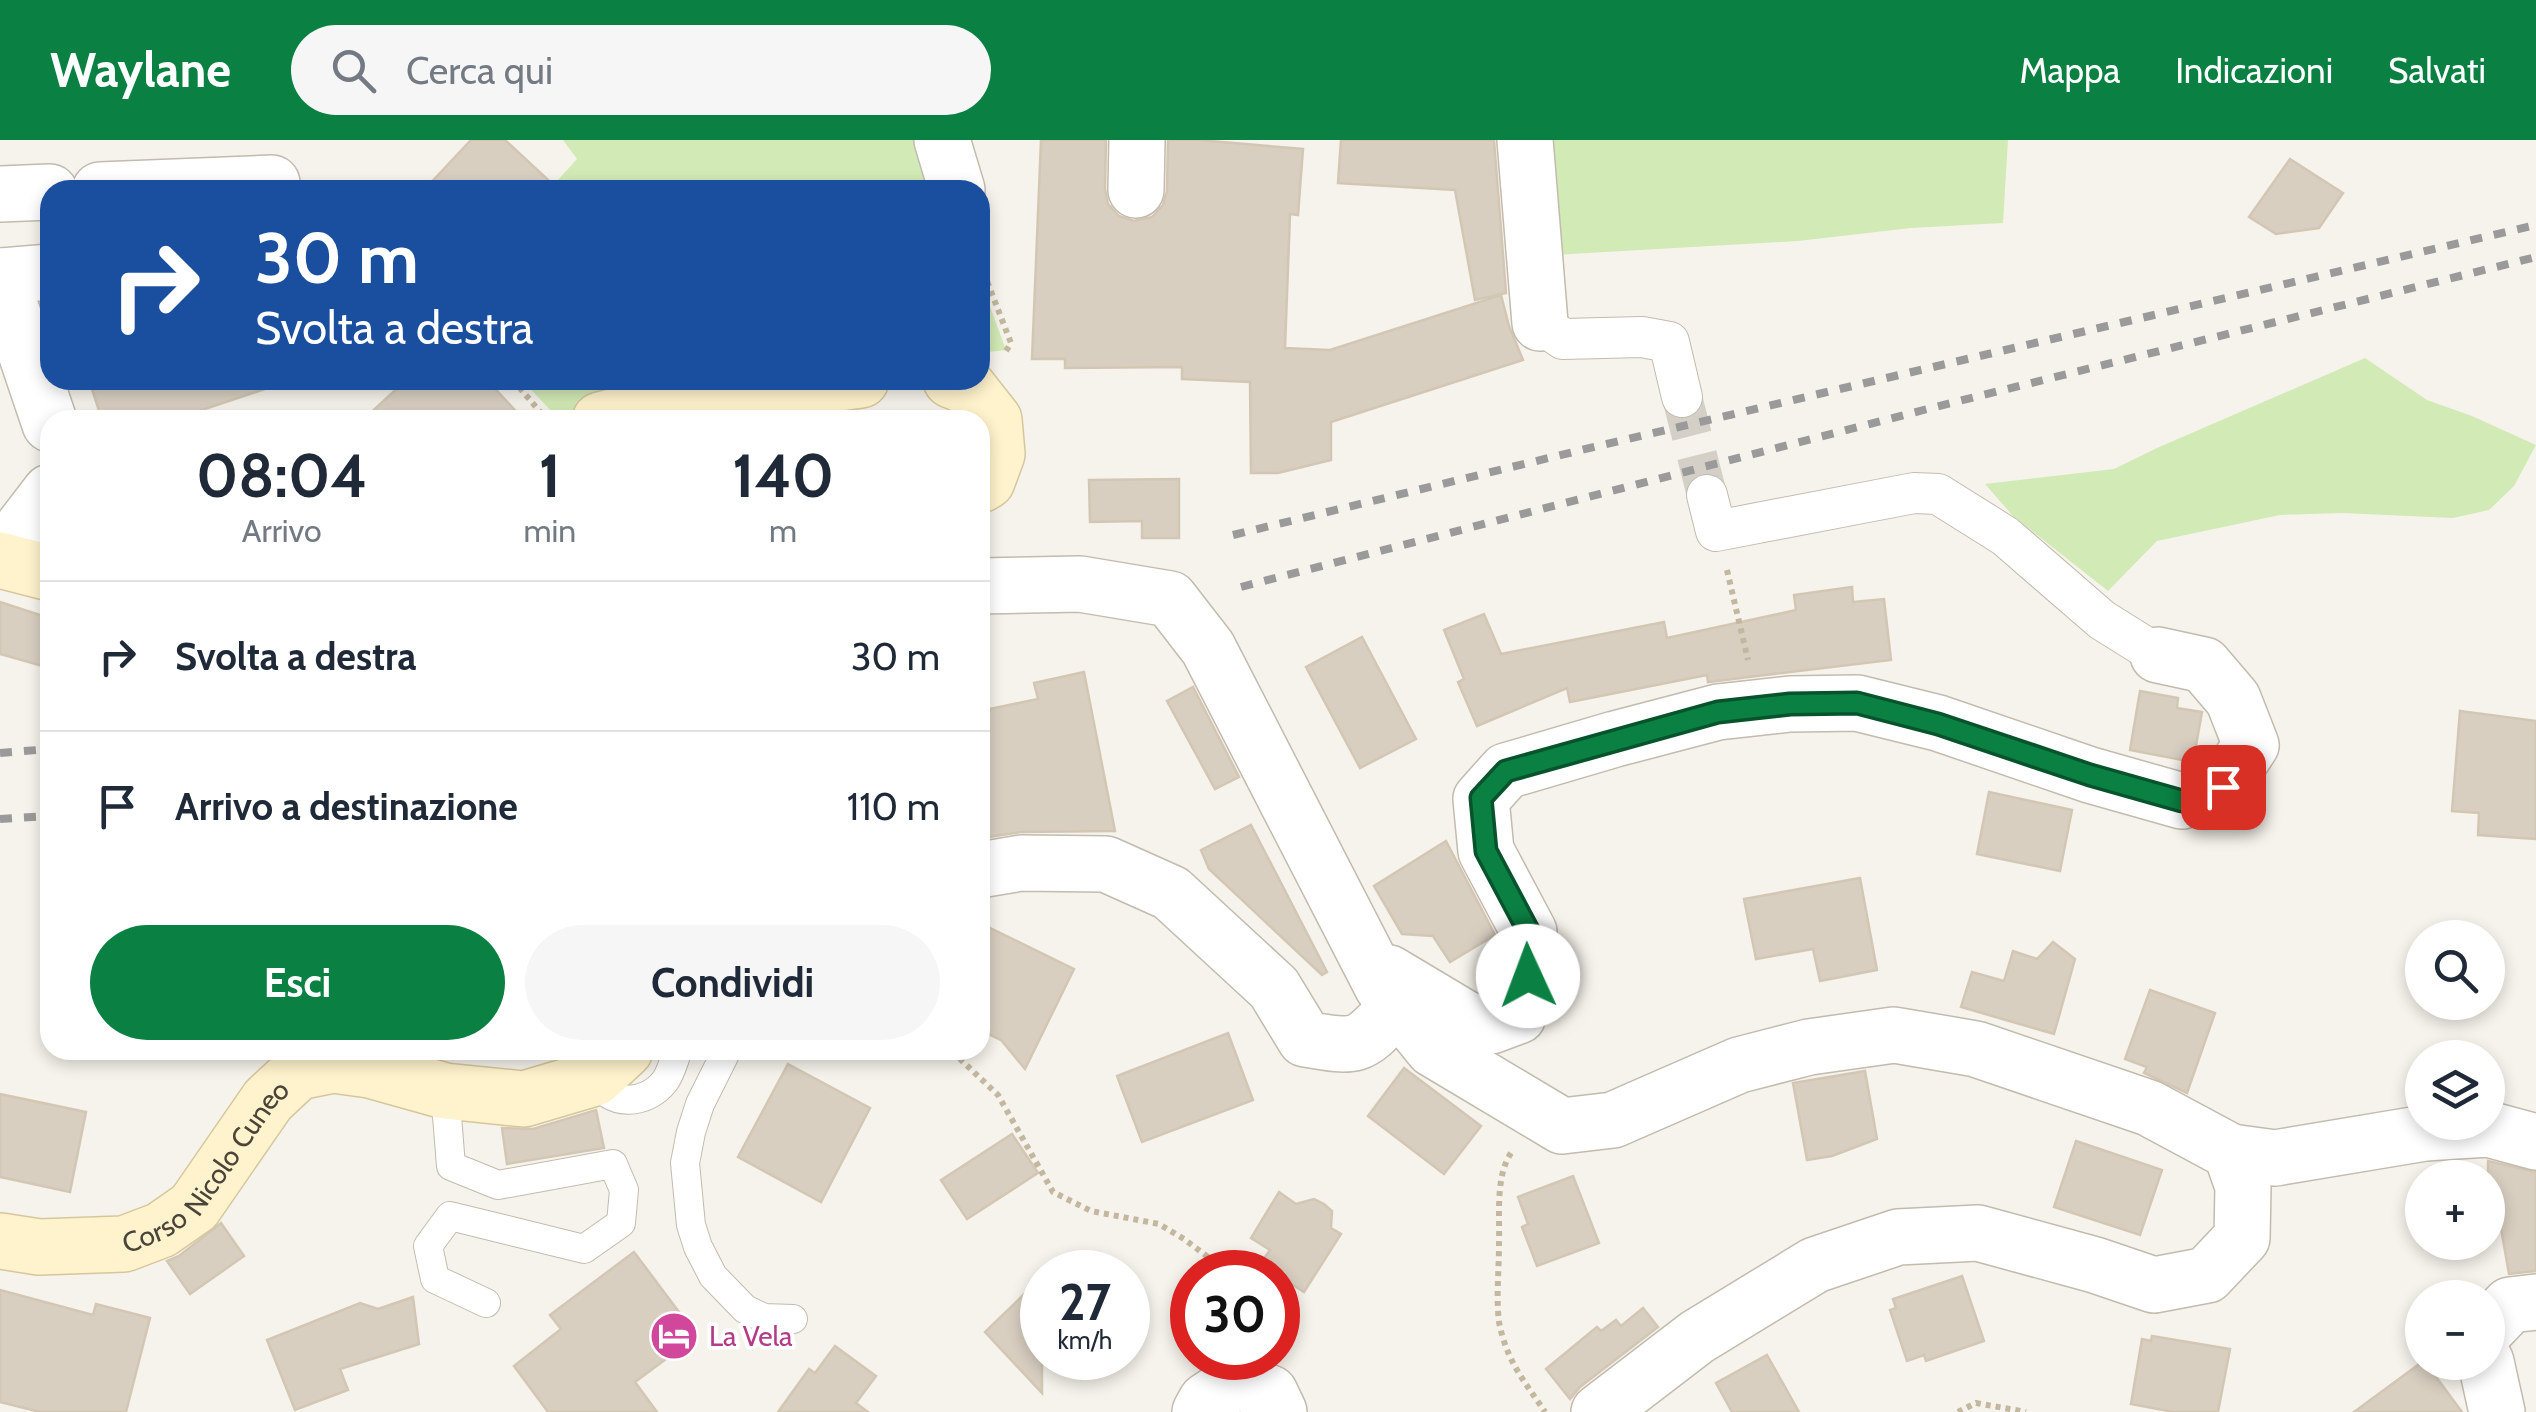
<!DOCTYPE html>
<html lang="it">
<meta charset="utf-8">
<style>
:root{--surface:#fff;--page:#f6f6f7;--text:#1f2937;--muted:#747a83;--line:#e0e1e3;--accent:#0b8043}
body{margin:0;font-family:Cabin,sans-serif;background:var(--page);color:var(--text);height:100vh;display:flex;flex-direction:column;font-size:38px;white-space:nowrap}
*{box-sizing:border-box;margin:0}
p{font-size:32px;color:var(--muted)}
.icon{flex:none;width:55px;height:55px;fill:none;stroke:currentColor;stroke-width:2;stroke-linecap:round;stroke-linejoin:round}
.map{position:relative;flex:1;overflow:hidden}
.sheet{position:absolute;left:40px;top:270px;width:950px;height:650px;display:flex;flex-direction:column;background:var(--surface);border-radius:30px;box-shadow:0 5px 15px #0003}
.sheet>*{flex:none}
.guide{position:absolute;left:40px;top:40px;width:950px;height:210px;border-radius:30px;box-shadow:0 5px 15px #0003;background:#1a4fa0;color:#fff;overflow:hidden}
.controls{position:absolute;left:2405px;top:780px;display:grid;gap:20px}
.controls a{display:grid;place-items:center;width:100px;height:100px;border-radius:50%;background:var(--surface);box-shadow:0 5px 15px #0003;font-size:50px}
.speed{position:absolute;left:1020px;top:1110px;display:flex;gap:20px;font-size:50px;font-weight:700;text-align:center}
.speed>*{display:grid;place-content:center;width:130px;height:130px;border-radius:50%;background:var(--surface);box-shadow:0 5px 15px #0003;line-height:1}
.speed small{font-size:25px;font-weight:400}
.speed .limit{border:15px solid #d22;background:#fff;color:#111}
.pin{position:absolute;display:grid;place-items:center;width:85px;height:85px;color:#fff;margin:-42px;border-radius:20px;box-shadow:0 5px 15px #0006}
.me{position:absolute;width:110px;margin:-55px;rotate:358deg;stroke-linejoin:round;filter:drop-shadow(0 0 8px #0008)}
.turn{display:flex;align-items:center;gap:35px;height:210px;padding:0 50px;font-size:45px}
.turn .icon{width:130px;height:130px;stroke-width:2.5}
.turn b{display:block;font-size:70px;line-height:85px}
.eta{display:flex;justify-content:space-evenly;align-items:center;height:170px;text-align:center}
.eta b{font-size:60px;font-weight:700;line-height:70px}
.cta{display:flex;gap:20px;margin-top:auto;padding:20px 50px}
.cta a{flex:1;height:115px;border-radius:60px;background:var(--accent);color:#fff;font-size:40px;font-weight:700;line-height:115px;text-align:center}
.cta a+a{background:var(--page);color:var(--text)}
ul{padding:0;list-style:none}
li{display:flex;align-items:center;gap:30px;height:150px;padding:0 50px;border-top:2px solid var(--line)}
li div{flex:1}
li b{display:block;font-size:38px}
li em{font-style:normal}
header{display:flex;align-items:center;gap:60px;box-sizing:border-box;height:140px;padding:0 50px;background:var(--accent);color:#fff}
header strong{font-size:48px}
nav{display:flex;gap:55px;margin-inline-start:auto;font-size:35px}
.search{width:700px;height:90px;background:var(--page);display:flex;align-items:center;gap:25px;box-sizing:border-box;padding:0 35px;border-radius:55px;color:var(--muted);font-size:38px}
.map>svg:first-child{display:block}
.green{fill:#d2eab5}
.building{fill:#d8cfc1;stroke:#d3c7b4;stroke-width:2.5}
.lines{fill:none;stroke-linecap:round;stroke-linejoin:round}
.pedestrian-tunnel{stroke:#d4d0c8;stroke-width:40;stroke-dasharray:40 20;stroke-linecap:butt}
.service-casing{stroke:#c2bbae;stroke-width:30}
.pedestrian-casing{stroke:#c2bbae;stroke-width:42}
.minor-casing{stroke:#c2bbae;stroke-width:58}
.secondary-casing{stroke:#d6c79b;stroke-width:58}
.path{stroke:#c4b79f;stroke-width:6;stroke-dasharray:5 5;stroke-linecap:butt}
.service{stroke:#fff;stroke-width:28}
.pedestrian{stroke:#fff;stroke-width:40}
.minor{stroke:#fff;stroke-width:55}
.secondary{stroke:#fff3cd;stroke-width:55}
.rail{stroke:#9a9a9a;stroke-width:8;stroke-dasharray:12 12;stroke-linecap:butt}
.route-casing{stroke:#07532c;stroke-width:25}
.route{stroke:#0b8043;stroke-width:18}
.labels{text-anchor:middle;stroke-width:8;stroke-linejoin:round;paint-order:stroke}
.street-label{font-size:28px;fill:#4b4439;stroke:#fff}
.hotel-label{font-size:28px;fill:#b23c85;stroke:#fff;text-anchor:start}
</style>
<header>
<strong>Waylane</strong>
<div class="search"><svg class="icon" aria-label="search" viewBox="0 0 24 24"><circle cx="10" cy="10" r="6"/><path d="M15 15l6 6"/></svg>Cerca qui</div>
<nav><a>Mappa</a><a>Indicazioni</a><a>Salvati</a></nav>
</header>
<div class="map">
<svg width="2536" height="1272" viewBox="0 0 2536 1272">
<rect width="100%" height="100%" fill="#f6f3ec"/>
<!-- green -->
<g class="green">
<polygon points="563,0 934,0 949,50 549,50 577,19"/>
<polygon points="1543,0 2008,0 2003,83 1911,88 1798,101 1553,115"/>
<polygon points="980,139 1006,210 980,213"/>
<polygon points="2365,218 2427,260 2472,276 2536,305 2514,346 2489,370 2453,378 2342,373 2280,375 2157,401 2108,451 2013,376 1985,344 2114,329 2157,308"/>
<polygon points="522,240 745,240 671,248 555,275"/>
</g>
<!-- building -->
<g class="building">
<polygon points="471,0 505,0 559,50 424,50"/>
<polygon points="1041,0 1106,0 1105,49 1108,64 1119,76 1134,81 1152,77 1163,65 1167,51 1168,0 1199,0 1303,9 1298,75 1290,74 1285,208 1330,210 1501,155 1509,186 1523,220 1331,282 1331,320 1278,333 1251,333 1250,242 1182,239 1182,227 1065,228 1065,219 1032,219"/>
<polygon points="1341,0 1494,0 1506,153 1475,160 1455,50 1338,43"/>
<polygon points="2290,19 2343,53 2319,88 2276,94 2249,77"/>
<polygon points="89,240 270,240 271,247 172,280 102,280"/>
<polygon points="406,240 487,240 524,280 363,280"/>
<polygon points="1179,339 1179,398 1142,398 1142,381 1090,382 1089,340"/>
<polygon points="1852,447 1853,462 1884,459 1891,520 1708,542 1707,535 1570,562 1567,548 1477,586 1458,542 1464,539 1444,490 1484,474 1501,514 1664,482 1667,498 1796,470 1794,455"/>
<polygon points="0,462 43,476 50,493 50,528 0,514"/>
<polygon points="1362,497 1416,599 1360,628 1306,527"/>
<polygon points="1084,532 1115,691 1021,692 982,698 980,571 1038,559 1034,543"/>
<polygon points="1193,547 1239,637 1215,649 1167,561"/>
<polygon points="2140,551 2178,558 2177,568 2202,572 2193,622 2130,610"/>
<polygon points="2460,571 2536,581 2536,699 2478,695 2479,673 2452,671"/>
<polygon points="1989,652 2072,670 2060,731 1977,714"/>
<polygon points="1251,685 1327,832 1322,835 1209,729 1201,710"/>
<polygon points="1446,701 1495,795 1450,822 1433,796 1402,794 1374,746"/>
<polygon points="1860,738 1877,830 1820,841 1813,809 1756,819 1744,759"/>
<polygon points="980,783 1074,829 1025,929 1001,900 980,890"/>
<polygon points="2053,802 2075,819 2054,894 1961,867 1972,832 2004,841 2013,811 2037,819"/>
<polygon points="2150,850 2215,873 2187,953 2144,933 2147,927 2125,919"/>
<polygon points="1228,893 1253,960 1142,1002 1117,936"/>
<polygon points="788,924 870,968 821,1062 738,1017"/>
<polygon points="1404,928 1481,986 1444,1034 1368,976"/>
<polygon points="1865,931 1877,999 1832,1016 1807,1020 1793,943"/>
<polygon points="0,954 86,972 70,1052 0,1037"/>
<polygon points="596,970 604,1008 507,1024 502,988 533,989"/>
<polygon points="1012,994 1038,1033 967,1079 941,1040"/>
<polygon points="2076,1001 2162,1030 2140,1095 2054,1067"/>
<polygon points="2488,1021 2536,1032 2536,1131 2509,1134 2498,1071 2488,1072"/>
<polygon points="1573,1036 1599,1103 1537,1126 1522,1087 1528,1084 1518,1057"/>
<polygon points="1279,1052 1296,1064 1314,1059 1324,1064 1332,1071 1331,1088 1341,1094 1304,1152 1260,1124 1270,1110 1251,1098"/>
<polygon points="221,1083 244,1116 190,1154 167,1121 179,1116"/>
<polygon points="634,1112 697,1196 635,1242 657,1272 548,1272 514,1226 561,1189 550,1175"/>
<polygon points="1962,1136 1984,1201 1926,1221 1924,1215 1907,1221 1890,1170 1896,1168 1893,1159"/>
<polygon points="1042,1137 1042,1253 985,1192"/>
<polygon points="0,1150 93,1175 96,1164 150,1178 126,1272 40,1272 0,1262"/>
<polygon points="413,1157 419,1204 340,1229 348,1250 295,1270 267,1200 360,1163 378,1169"/>
<polygon points="1643,1168 1658,1187 1580,1247 1570,1259 1546,1229 1597,1187 1601,1191 1616,1180 1621,1186"/>
<polygon points="2152,1196 2230,1209 2218,1272 2174,1272 2131,1264 2142,1199 2151,1201"/>
<polygon points="835,1206 876,1236 856,1263 868,1272 778,1272 809,1229 815,1233"/>
<polygon points="1767,1215 1799,1272 1732,1272 1716,1243"/>
<polygon points="2422,1222 2425,1222 2462,1272 2354,1272"/>
</g>
<g class="lines">
<!-- pedestrian-tunnel -->
<polyline class="pedestrian-tunnel" points="1682,257 1707,355"/>
<!-- service casing -->
<g class="service-casing">
<g id="service">
<polyline points="727,910 700,964 691,992 685,1023 691,1085 698,1107 713,1136 745,1169 764,1178 793,1179"/>
<path d="M595 938C608 967 646 966 665 941 671 933 674 920 678 910"/>
<polyline points="445,951 451,1026 498,1045 613,1024 624,1050 621,1083 584,1109 450,1076 428,1106 435,1139 486,1163"/>
</g>
</g>
<!-- pedestrian casing -->
<g class="pedestrian-casing">
<g id="pedestrian">
<polyline points="1540,183 1563,199 1642,197 1669,202 1682,257"/>
<polyline points="1707,355 1716,391 1914,353 1938,354 2005,396 2102,480 2158,515"/>
</g>
</g>
<!-- minor casing -->
<g class="minor-casing">
<g id="minor">
<polyline points="942,0 957,50"/>
<polyline points="1525,0 1540,183"/>
<polyline points="100,50 272,43 271,50"/>
<polyline points="1136,50 1137,0"/>
<polyline points="0,54 50,52"/>
<polyline points="0,136 50,284"/>
<polyline points="0,136 50,132"/>
<polyline points="0,417 50,352"/>
<polyline points="980,446 1080,444 1170,459 1208,508 1382,846 1433,909 1562,986 1613,980 1739,925 1809,907 1894,895 1976,909 2149,968 2231,1012 2243,1046 2242,1098 2207,1135 2154,1145 2095,1125 1978,1093 1898,1097 1815,1125 1697,1197 1599,1272"/>
<path d="M980 730 1021 723 1106 724 1171 753 1274 848 1305 899C1362 909 1359 907 1398 866"/>
<polyline points="1389,833 1466,879 1491,886 1518,876 1528,837 1529,792 1486,711 1481,659 1506,631 1615,599 1718,572 1790,564 1857,563 1938,583 2090,635 2182,661 2223,647 2251,605 2233,559 2204,525 2158,515"/>
<polyline points="2231,1012 2275,1018 2425,993 2488,989 2536,1002"/>
<polyline points="2488,1188 2510,1165 2536,1162"/>
<polyline points="2486,1222 2497,1272"/>
<polyline points="1200,1272 1206,1261 1236,1241 1270,1253 1279,1272"/>
</g>
</g>
<!-- secondary casing -->
<g class="secondary-casing">
<g id="secondary">
<polyline points="951,240 968,247 994,280 997,314 987,341 980,345"/>
<polyline points="600,280 634,271 861,240"/>
<polyline points="0,420 50,433"/>
<path id="s1" d="M0 1101 39 1107 124 1104 161 1090 194 1067 268 960 298 932 333 925 370 930 445 951 524 959 595 938 625 910"/>
</g>
</g>
<!-- path -->
<g class="path">
<polyline points="980,123 1011,203 1004,214"/>
<polyline points="513,240 547,280"/>
<polyline points="1727,430 1748,520"/>
<polyline points="931,910 959,918 998,955 1053,1052 1091,1071 1159,1084 1184,1099 1220,1126 1225,1132"/>
<path d="M1511 1013C1495 1037 1500 1076 1499 1104 1499 1131 1496 1156 1499 1182 1501 1192 1504 1203 1508 1212 1517 1234 1532 1252 1545 1272"/>
<polyline points="1958,1272 1976,1263 2026,1272"/>
</g>
<!-- service -->
<use href="#service" class="service"/>
<!-- pedestrian -->
<use href="#pedestrian" class="pedestrian"/>
<!-- minor -->
<use href="#minor" class="minor"/>
<!-- secondary -->
<use href="#secondary" class="secondary"/>
<!-- rail -->
<g class="rail">
<polyline points="1233,395 1602,305 2536,85"/>
<polyline points="1241,447 1935,267 2536,117"/>
<polyline points="0,613 50,609"/>
<polyline points="0,679 50,676"/>
</g>
</g>
<g class="lines">
<!-- route casing -->
<g class="route-casing">
<polyline id="route" points="1528,836 1529,792 1486,711 1481,658 1506,631 1718,572 1790,564 1857,563 1938,584 2090,635 2182,661 2223,647"/>
</g>
<!-- route -->
<use href="#route" class="route"/>
</g>
<!-- icons -->
<defs>
<g id="hotel-disc" transform="scale(2.5)"><circle r="9.5" fill="#d1479c" stroke="#fff"/><path d="M-6-4.5h1.5V1H6V5H4.5V3h-9V5H-6ZM-4 0a1.8 1.8 0 1 1 3.6 0ZM.5 0V-2.5h3Q6-2.5 6 0Z" fill="#fff"/></g>
</defs>
<g fill-rule="evenodd">
<use href="#hotel-disc" x="674" y="1196"/>
</g>
<g class="labels">
<!-- street labels -->
<g class="street-label">
<text dy="10" stroke="none"><textPath href="#s1" startOffset="240">Corso Nicolo Cuneo</textPath></text>
</g>
<!-- hotel labels -->
<g class="hotel-label">
<text x="709" y="1206">La Vela</text>
</g>
</g>
</svg>
<div class="controls">
<a><svg class="icon" aria-label="search" viewBox="0 0 24 24"><circle cx="10" cy="10" r="6"/><path d="M15 15l6 6"/></svg></a>
<a><svg class="icon" aria-label="layers" viewBox="0 0 24 24"><path d="M12 4l9 5-9 5-9-5zM3 14l9 5 9-5"/></svg></a>
<a>+</a>
<a>−</a>
</div>
<div class="speed"><div>27<small>km/h</small></div><div class="limit">30</div></div>
<div class="pin" style="left:2223px;top:647px;background:#d93025"><svg class="icon" aria-label="arrive" viewBox="0 0 24 24"><path d="M6 21V4h12l-3 4 3 4H6"/></svg></div>
<svg class="me" style="left:1528px;top:836px" viewBox="-20 -20 40 40"><circle r="19" fill="#fff"/><path d="M0-13L10 11 0 6-10 11z" fill="#0b8043"/></svg>
<div class="guide">
<div class="turn"><svg class="icon" aria-label="right" viewBox="0 0 24 24"><path d="M7 20v-9h11M14 6l5 5-5 5"/></svg><div><b>30 m</b>Svolta a destra</div></div>
</div>
<section class="sheet">
<div class="eta">
<div><b>08:04</b><p>Arrivo</p></div>
<div><b>1</b><p>min</p></div>
<div><b>140</b><p>m</p></div>
</div>
<ul>
<li><svg class="icon" aria-label="right" viewBox="0 0 24 24"><path d="M7 20v-9h11M14 6l5 5-5 5"/></svg><div><b>Svolta a destra</b></div><em>30 m</em></li>
<li><svg class="icon" aria-label="arrive" viewBox="0 0 24 24"><path d="M6 21V4h12l-3 4 3 4H6"/></svg><div><b>Arrivo a destinazione</b></div><em>110 m</em></li>
</ul>
<div class="cta"><a>Esci</a><a>Condividi</a></div>
</section>
</div>
